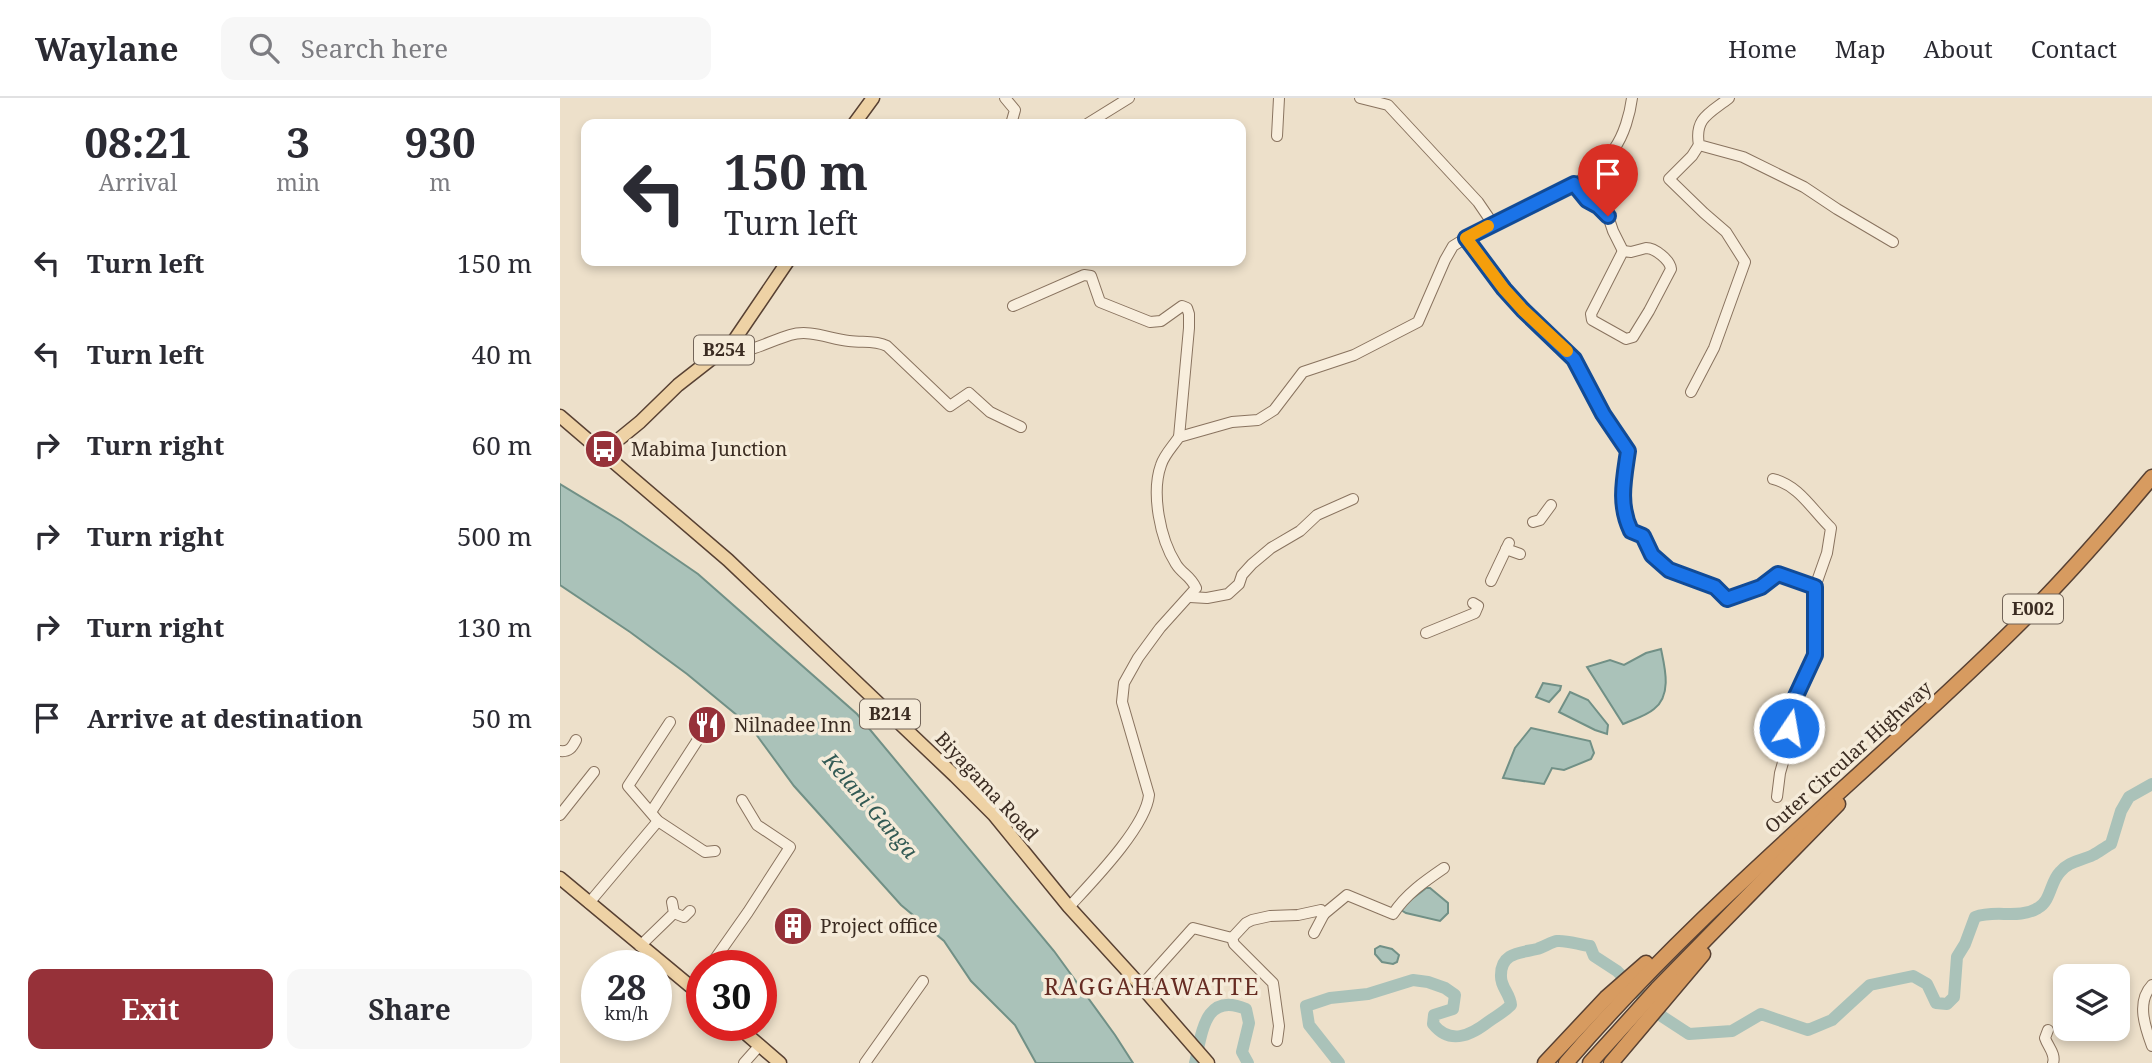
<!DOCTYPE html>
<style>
:root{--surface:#fff;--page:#f7f7f7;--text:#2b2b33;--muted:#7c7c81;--line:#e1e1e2;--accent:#963139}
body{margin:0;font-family:"Noto Serif",serif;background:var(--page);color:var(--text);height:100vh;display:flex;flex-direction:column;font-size:26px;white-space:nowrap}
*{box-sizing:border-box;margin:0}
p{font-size:23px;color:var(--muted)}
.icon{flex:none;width:38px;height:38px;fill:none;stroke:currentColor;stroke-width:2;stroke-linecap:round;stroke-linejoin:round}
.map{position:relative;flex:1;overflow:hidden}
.details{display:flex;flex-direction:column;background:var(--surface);width:560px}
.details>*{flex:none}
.guide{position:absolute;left:21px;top:21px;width:665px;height:147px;border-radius:14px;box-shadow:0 4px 10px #0003;background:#fff;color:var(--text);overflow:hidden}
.controls{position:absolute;left:1493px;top:866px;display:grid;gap:14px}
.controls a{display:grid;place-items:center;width:77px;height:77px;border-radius:14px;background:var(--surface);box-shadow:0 4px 10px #0003;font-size:35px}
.speed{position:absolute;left:21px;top:852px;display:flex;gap:14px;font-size:35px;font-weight:700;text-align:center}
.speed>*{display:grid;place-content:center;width:91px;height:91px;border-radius:50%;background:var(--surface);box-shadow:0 4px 10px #0003;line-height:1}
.speed small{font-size:18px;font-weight:400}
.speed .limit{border:10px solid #d22;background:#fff;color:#111}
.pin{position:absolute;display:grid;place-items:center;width:60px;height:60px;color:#fff;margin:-72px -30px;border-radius:50% 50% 50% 0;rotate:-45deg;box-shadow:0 0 7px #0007}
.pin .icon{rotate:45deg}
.me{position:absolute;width:77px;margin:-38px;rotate:12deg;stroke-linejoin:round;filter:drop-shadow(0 0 5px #0008)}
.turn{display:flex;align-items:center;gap:24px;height:147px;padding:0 28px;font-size:32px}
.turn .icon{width:91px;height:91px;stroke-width:2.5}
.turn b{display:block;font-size:49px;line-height:60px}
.eta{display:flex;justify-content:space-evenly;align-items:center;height:119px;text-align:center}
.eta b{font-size:42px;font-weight:700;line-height:49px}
.button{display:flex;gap:14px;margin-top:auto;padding:14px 28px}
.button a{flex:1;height:80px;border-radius:14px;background:var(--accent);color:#fff;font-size:28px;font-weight:700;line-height:80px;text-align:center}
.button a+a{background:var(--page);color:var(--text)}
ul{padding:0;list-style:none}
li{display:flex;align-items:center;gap:21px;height:91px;padding:0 28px}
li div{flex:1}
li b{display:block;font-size:26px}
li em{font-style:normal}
header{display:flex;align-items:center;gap:42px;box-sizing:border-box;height:98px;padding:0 35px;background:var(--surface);border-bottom:2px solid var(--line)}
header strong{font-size:33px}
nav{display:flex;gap:38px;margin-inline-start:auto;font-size:24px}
.search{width:490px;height:63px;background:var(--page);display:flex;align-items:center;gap:18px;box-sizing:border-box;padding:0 24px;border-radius:14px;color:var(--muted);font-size:26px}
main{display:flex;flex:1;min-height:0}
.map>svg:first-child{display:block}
.water{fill:#aac2b9;stroke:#719086;stroke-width:2}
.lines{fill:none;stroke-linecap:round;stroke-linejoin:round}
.river{stroke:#aac2b9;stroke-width:12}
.minor-casing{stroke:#89735f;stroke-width:12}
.major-casing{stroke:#584133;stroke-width:15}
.highway-casing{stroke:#584133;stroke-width:17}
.minor{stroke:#f8eedd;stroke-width:10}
.major{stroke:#eed2a5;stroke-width:12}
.highway{stroke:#d79b60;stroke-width:14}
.route-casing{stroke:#114b97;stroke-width:18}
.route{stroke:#1a73e8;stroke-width:12}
.slow{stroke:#f59e0b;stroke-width:12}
.labels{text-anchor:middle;stroke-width:7;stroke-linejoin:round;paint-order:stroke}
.shield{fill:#f5ebd9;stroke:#736559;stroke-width:2}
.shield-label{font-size:18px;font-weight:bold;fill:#3b2c22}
.poi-label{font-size:19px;fill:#3b2c22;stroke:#f5ebd9;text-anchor:start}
.street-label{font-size:19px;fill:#3b2c22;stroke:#f5ebd9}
.water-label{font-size:21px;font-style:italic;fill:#325a54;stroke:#f5ebd9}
.quarter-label{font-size:23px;letter-spacing:2px;fill:#662c23;stroke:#f5ebd9}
</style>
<header>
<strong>Waylane</strong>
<div class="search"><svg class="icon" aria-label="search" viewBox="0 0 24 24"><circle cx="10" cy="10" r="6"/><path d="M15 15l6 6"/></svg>Search here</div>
<nav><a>Home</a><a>Map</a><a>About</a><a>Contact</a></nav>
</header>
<main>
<section class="details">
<div class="eta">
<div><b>08:21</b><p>Arrival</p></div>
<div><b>3</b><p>min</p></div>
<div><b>930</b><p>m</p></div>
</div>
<ul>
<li><svg class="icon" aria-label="left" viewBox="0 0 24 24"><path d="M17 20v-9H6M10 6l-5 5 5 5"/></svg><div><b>Turn left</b></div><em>150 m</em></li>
<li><svg class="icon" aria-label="left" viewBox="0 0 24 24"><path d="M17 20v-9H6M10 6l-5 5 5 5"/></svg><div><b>Turn left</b></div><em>40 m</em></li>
<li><svg class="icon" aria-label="right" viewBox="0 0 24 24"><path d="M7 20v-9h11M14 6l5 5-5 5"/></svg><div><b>Turn right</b></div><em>60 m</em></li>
<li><svg class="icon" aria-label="right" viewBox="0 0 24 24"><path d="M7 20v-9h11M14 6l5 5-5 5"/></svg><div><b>Turn right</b></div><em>500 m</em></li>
<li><svg class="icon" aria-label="right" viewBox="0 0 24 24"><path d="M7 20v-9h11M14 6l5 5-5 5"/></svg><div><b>Turn right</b></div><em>130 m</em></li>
<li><svg class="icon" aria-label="arrive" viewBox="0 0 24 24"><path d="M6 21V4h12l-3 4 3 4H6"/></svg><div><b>Arrive at destination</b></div><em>50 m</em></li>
</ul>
<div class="button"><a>Exit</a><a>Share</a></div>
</section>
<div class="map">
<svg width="1592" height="965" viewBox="0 0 1592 965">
<rect width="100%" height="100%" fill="#ede0ca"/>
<!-- water -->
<g class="water">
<polygon points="0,386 61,423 138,476 297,616 494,853 555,937 573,965 476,965 455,927 411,883 384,843 341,807 234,688 190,628 127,576 70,534 0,487"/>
<path d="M1101 551C1105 570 1112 597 1094 611 1086 618 1072 622 1063 626L1027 569 1050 562 1064 567 1086 555Z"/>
<polygon points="983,585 1001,588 1000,592 989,604 976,599"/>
<polygon points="1010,594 1028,602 1048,627 1047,636 1035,632 999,614"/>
<polygon points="971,630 1030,643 1034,655 1031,661 1004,672 992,670 984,686 943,680 955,650"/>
<path d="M866 790H870L888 805V815L880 823 846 815 841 812C847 802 857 798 866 790Z"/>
<polygon points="820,848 832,851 839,857 837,864 833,866 822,864 815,856 815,851"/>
</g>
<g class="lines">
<!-- river -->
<g class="river">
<path d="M635 965C642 936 644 893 686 911L689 925 682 954 688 965"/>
<path d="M779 965 749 927 746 908 770 900 808 896 853 882 868 884 885 890 895 897 893 911 874 917 873 926C890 947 910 938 928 924 936 918 943 915 951 907 950 895 940 889 941 877 941 854 961 855 977 851 984 849 991 844 997 843 1007 842 1020 847 1030 848L1034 858 1057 873 1103 919 1129 936 1172 933 1201 916 1248 932 1272 922 1310 887 1353 878 1367 886 1376 905 1387 906 1394 899 1397 859 1405 846 1415 819C1436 811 1458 822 1478 810 1491 803 1490 784 1500 774 1509 763 1521 763 1533 757 1539 754 1545 749 1551 746L1561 713 1569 699 1592 686"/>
</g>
<!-- minor casing -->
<g class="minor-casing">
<g id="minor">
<polyline points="445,0 455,12 451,26"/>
<polyline points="800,0 828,7 918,104 933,126"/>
<path d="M1169 0C1150 15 1134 20 1139 47L1183 59 1244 89 1277 111 1333 144"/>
<polyline points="527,26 569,0"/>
<polyline points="717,38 719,0"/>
<polyline points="1014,86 1027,102 1038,108 1048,118 1053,133 1063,153"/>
<path d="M906 140 944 191 963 212 1015 261 1043 316 1068 353C1063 381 1058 406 1071 433L1083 438 1092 457 1109 472 1155 489 1167 501 1201 489 1218 476 1255 489V557L1229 613 1228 647 1220 675 1217 699"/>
<path d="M1086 150C1095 150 1110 162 1111 171L1089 213 1073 239 1066 241 1032 222 1031 216 1063 153 1071 154Z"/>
<polyline points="453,208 524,177 531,178 540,204 590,224 601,223 622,208 627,210 629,216 629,230 619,339"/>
<path d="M162 254C187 257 207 244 230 237 250 231 270 241 289 243 303 245 314 242 327 248L390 308 409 295 430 314 461 329"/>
<polyline points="1131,294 1154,250 1185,164 1166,134 1144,115 1109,81 1132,58 1139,47"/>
<path d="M1213 381C1239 387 1253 413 1271 430L1267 455 1255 489"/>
<polyline points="973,424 980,422 991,407"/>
<polyline points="946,451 960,456"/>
<polyline points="931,483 949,445"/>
<polyline points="630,499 647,500 668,496 679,486 682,477 692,466 711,450 740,433 757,417 793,401"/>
<polyline points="866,535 915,515 918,508 913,505"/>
<polyline points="110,624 68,688 98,723 145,754 155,753"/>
<path d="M0 653C9 654 12 650 16 642"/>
<polyline points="91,714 137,643"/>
<polyline points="0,717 34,674"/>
<polyline points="29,805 98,723"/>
<path d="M509 809C531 785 586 729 589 697L562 604 564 585 578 560 600 530 636 490C630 477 622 476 616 466 600 441 591 395 601 367 604 357 613 348 619 339L672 324 698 322 714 312 743 274 794 257 858 224 885 162 893 148 906 140C956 115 1019 96 1054 51 1064 37 1070 16 1072 0"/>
<polyline points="114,815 124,819 130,813"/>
<path d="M764 816 787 797 833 816C846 796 865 783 884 770"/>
<polyline points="672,840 686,825 692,822 710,818 738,817 761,812 764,816 754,835"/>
<polyline points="80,848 114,815 112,804"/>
<polyline points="150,868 188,814 230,749 197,727 182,702"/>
<path d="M1592 887C1576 904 1585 929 1592 948"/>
<polyline points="581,888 633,830 672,840 674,846 713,885 719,928 717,943"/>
<polyline points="134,891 142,880"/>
<path d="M1488 932 1485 940C1488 949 1496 956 1493 965"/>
<polyline points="184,965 200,947"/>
<polyline points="305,965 363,883"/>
</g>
</g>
<!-- major casing -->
<g class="major-casing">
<g id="major">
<polyline points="294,26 313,0"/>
<polyline points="0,318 168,462 395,678 434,717 509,809 581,888 648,965"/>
<polyline points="42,355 80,324 118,287 173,244 228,163"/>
<polyline points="0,780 142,898"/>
<polyline points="177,928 220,965"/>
</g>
</g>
<!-- highway casing -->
<g class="highway-casing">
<g id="highway">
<polyline points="985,965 1046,900 1086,865"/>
<path d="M1006 965C1144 804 1310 674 1460 525 1507 479 1550 429 1592 379"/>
<polyline points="1030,965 1097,891 1278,706"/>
<polyline points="1051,965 1143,856"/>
</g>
</g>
<!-- minor -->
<use href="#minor" class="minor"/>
<!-- major -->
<use href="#major" class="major"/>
<!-- highway -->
<use href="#highway" class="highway"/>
</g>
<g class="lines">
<!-- route casing -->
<g class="route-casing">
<path id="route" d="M1048 118 1038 108 1027 102 1014 86 906 140 944 191 963 212 1014 261 1043 316 1068 353C1064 381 1058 406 1071 433L1083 438 1092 457 1109 472 1155 489 1167 501 1201 489 1218 476 1255 489V557L1229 613V630"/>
</g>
<!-- route -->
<use href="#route" class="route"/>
<!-- slow -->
<polyline class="slow" points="928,128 906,140 944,191 963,212 1007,253"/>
</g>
<!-- icons -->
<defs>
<g id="bus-disc" transform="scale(2.0125)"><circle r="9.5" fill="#963139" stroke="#f5ebd9"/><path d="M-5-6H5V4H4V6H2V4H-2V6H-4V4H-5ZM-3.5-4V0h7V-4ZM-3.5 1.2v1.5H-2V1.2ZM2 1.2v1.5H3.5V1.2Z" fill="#fff"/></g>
<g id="restaurant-disc" transform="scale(2.0125)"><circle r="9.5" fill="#963139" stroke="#f5ebd9"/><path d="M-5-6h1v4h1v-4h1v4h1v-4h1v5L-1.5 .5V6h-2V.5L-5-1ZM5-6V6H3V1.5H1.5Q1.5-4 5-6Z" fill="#fff"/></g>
<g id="building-disc" transform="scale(2.0125)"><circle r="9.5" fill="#963139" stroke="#f5ebd9"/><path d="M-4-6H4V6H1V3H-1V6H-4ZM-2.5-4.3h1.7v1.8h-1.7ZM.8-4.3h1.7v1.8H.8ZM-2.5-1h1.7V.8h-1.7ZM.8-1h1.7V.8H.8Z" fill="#fff"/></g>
</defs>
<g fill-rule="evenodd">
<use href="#bus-disc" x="44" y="351"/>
<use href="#restaurant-disc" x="147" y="627"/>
<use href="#building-disc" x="233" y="828"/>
</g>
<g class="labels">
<!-- shield labels -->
<g class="shield">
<rect x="134" y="237.5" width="60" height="29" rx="5"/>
<rect x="1443" y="496.5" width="60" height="29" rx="5"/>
<rect x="300" y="601.5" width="60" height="29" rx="5"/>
</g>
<g class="shield-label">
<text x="164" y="258">B254</text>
<text x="1473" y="517">E002</text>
<text x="330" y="622">B214</text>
</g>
<!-- poi labels -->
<g class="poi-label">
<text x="71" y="358">Mabima Junction</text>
<text x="174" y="634">Nilnadee Inn</text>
<text x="260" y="835">Project office</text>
</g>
<!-- street labels -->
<g class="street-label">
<text transform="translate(1288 659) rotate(-42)" y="7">Outer Circular Highway</text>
<text transform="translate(427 688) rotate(47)" y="7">Biyagama Road</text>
</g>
<!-- water labels -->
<g class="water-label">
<text transform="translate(310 708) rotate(49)" y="7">Kelani Ganga</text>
</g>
<!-- quarter labels -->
<g class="quarter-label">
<text x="592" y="897">RAGGAHAWATTE</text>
</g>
</g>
</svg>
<div class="controls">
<a><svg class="icon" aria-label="layers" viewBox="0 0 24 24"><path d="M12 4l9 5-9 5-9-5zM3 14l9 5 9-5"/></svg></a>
</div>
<div class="speed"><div>28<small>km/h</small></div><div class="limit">30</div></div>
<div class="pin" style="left:1048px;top:118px;background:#d93025"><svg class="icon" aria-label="arrive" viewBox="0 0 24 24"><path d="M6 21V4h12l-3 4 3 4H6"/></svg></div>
<svg class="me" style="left:1229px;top:630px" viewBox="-20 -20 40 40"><circle r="17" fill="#1a73e8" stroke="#fff" stroke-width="3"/><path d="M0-11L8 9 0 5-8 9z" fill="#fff"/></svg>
<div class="guide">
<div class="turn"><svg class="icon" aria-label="left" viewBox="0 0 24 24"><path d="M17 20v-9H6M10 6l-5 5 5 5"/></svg><div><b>150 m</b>Turn left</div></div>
</div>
</div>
</main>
